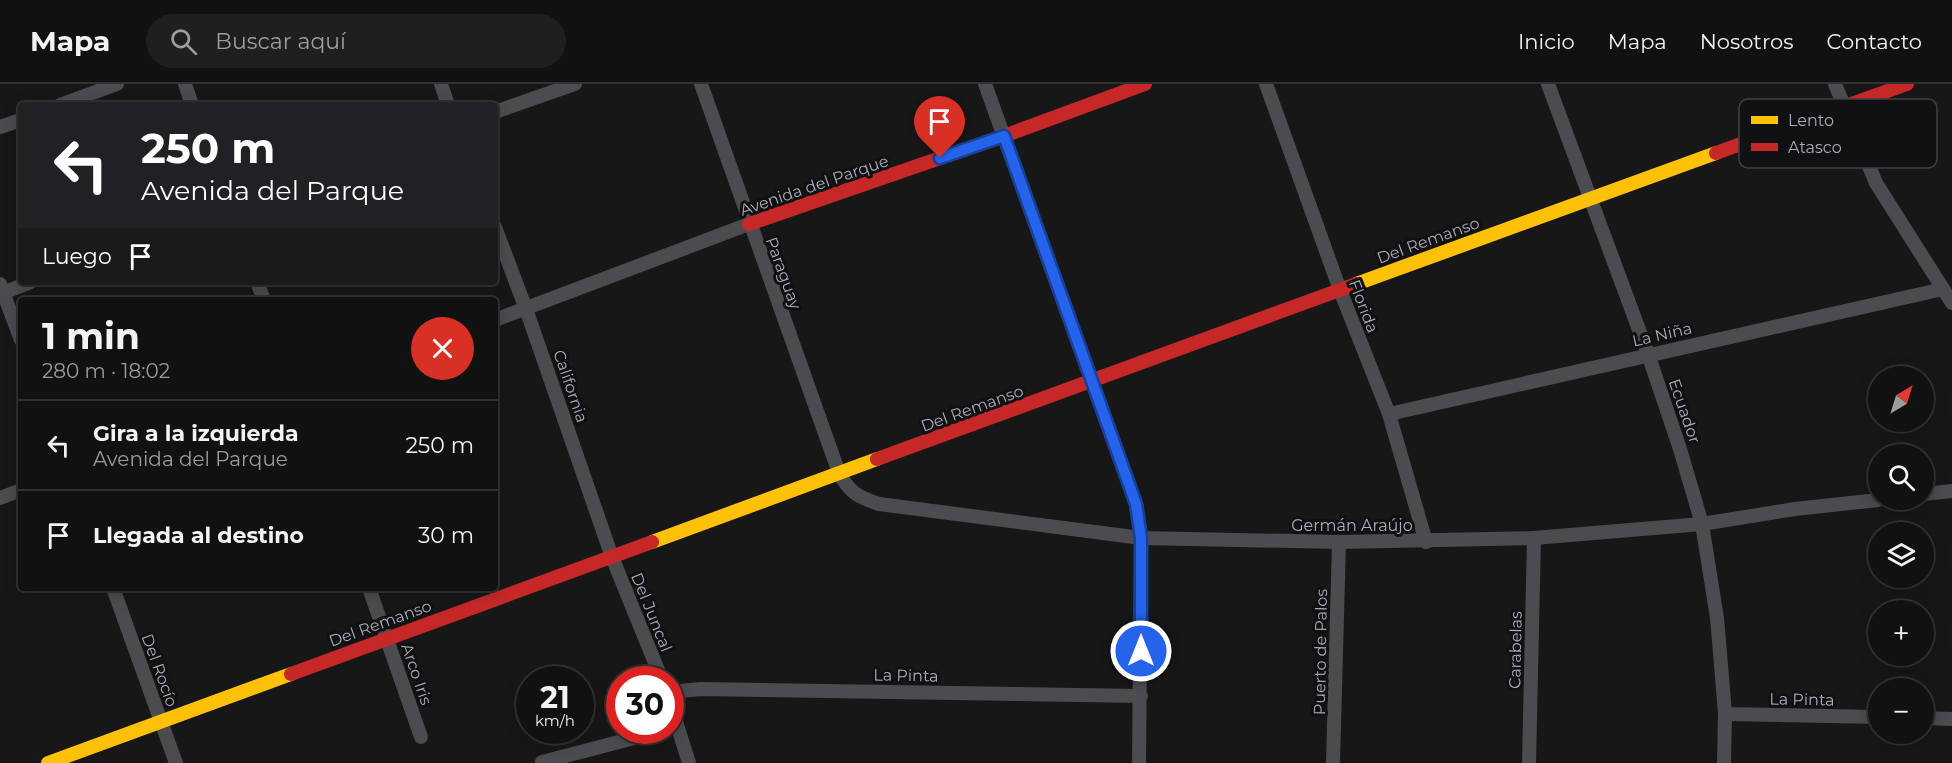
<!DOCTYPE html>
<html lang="es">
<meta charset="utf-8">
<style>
:root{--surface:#111;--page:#1e1f1f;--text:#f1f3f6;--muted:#9c9d9f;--line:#303131}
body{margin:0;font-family:Montserrat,sans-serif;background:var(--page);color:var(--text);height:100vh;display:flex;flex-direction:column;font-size:22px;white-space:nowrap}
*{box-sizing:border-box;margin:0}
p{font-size:20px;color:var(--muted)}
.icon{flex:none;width:33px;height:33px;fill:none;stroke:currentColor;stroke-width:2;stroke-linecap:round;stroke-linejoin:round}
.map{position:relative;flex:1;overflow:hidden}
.drawer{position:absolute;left:18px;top:213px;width:480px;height:294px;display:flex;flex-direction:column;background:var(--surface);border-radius:6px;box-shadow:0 3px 15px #0003,0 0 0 2px var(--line)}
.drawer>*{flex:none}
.hud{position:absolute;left:18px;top:18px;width:480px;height:183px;border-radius:6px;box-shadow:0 3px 15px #0003,0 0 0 2px var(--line);background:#202124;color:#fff;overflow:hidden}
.needle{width:39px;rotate:38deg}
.tools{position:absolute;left:1868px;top:282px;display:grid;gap:12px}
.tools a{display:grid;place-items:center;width:66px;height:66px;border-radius:50%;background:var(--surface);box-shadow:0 3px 15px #0003,0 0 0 2px var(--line);font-size:30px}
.speed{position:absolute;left:516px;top:582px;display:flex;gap:12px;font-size:30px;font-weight:700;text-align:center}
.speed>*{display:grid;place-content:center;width:78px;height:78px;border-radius:50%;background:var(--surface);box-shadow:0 3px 15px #0003,0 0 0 2px var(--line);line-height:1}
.speed small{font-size:15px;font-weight:400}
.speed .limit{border:9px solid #d22;background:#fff;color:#111}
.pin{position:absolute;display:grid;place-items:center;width:51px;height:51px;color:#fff;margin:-62px -26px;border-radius:50% 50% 50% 0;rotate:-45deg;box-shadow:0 0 6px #0007}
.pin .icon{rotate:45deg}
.me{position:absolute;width:66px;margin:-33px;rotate:0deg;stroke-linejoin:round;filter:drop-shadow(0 0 4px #0008)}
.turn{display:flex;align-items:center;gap:21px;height:126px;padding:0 24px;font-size:27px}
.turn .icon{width:78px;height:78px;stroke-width:2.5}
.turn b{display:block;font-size:42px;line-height:51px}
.then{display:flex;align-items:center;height:57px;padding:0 24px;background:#0003;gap:12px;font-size:22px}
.round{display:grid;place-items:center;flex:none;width:63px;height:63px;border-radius:32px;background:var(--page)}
.summary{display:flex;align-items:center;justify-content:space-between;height:102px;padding:0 24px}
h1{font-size:36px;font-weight:700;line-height:45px}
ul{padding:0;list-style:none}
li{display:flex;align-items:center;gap:18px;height:90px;padding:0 24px;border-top:2px solid var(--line)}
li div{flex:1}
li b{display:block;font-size:22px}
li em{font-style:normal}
header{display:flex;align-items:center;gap:36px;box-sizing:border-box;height:84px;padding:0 30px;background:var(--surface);border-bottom:2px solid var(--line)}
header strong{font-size:28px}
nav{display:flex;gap:33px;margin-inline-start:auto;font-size:21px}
.search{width:420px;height:54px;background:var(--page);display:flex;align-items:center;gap:15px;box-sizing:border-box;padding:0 21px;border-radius:33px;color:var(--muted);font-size:22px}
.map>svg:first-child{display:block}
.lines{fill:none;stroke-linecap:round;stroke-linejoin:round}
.street{stroke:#4b4c50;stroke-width:14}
.slow{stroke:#ffc107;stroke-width:14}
.jam{stroke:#c62828;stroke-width:14}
.route-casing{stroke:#184099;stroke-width:15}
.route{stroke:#2563eb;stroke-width:10}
.labels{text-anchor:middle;stroke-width:6;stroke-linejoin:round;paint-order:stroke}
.street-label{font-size:16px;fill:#a8adb8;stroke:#111113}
.key{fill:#111113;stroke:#3e4045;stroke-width:1.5}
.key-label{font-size:16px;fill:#a8adb8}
</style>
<header>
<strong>Mapa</strong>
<div class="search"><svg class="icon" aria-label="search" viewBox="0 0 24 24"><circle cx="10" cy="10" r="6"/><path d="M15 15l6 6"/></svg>Buscar aquí</div>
<nav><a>Inicio</a><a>Mapa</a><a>Nosotros</a><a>Contacto</a></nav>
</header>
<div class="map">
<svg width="1952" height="679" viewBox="0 0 1952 679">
<rect width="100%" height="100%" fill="#171717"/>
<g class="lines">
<!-- street -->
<g class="street">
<polyline points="185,0 192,21"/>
<polyline points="441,0 448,21"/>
<path d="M701 0 839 389C850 409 858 413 879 420L1141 454 1339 458 1534 454 1702 440 1795 425 1878 416"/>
<polyline points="985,0 1136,420 1141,454 1139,679"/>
<polyline points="1266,0 1340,206 1389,330 1426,458"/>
<polyline points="1548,0 1648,270 1680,365 1702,440 1717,534 1721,581 1725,630 1724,679"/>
<polyline points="1835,0 1876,99 1952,219"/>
<polyline points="60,21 117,0"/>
<polyline points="495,28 575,0"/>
<polyline points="0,43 21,36"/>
<polyline points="495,143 526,225 612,473 662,596"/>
<polyline points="257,198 264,216"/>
<polyline points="0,200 21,256"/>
<polyline points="0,210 31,198"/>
<polyline points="495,236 749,140"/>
<polyline points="1389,330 1943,205"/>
<polyline points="1923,410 1952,407"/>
<polyline points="0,414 21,406"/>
<polyline points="113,504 176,679"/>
<polyline points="369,504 421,653"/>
<polyline points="670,608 701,605 1141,612"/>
<polyline points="670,618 689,679"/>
<polyline points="1725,630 1878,633"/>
<polyline points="1923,634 1952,635"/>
<polyline points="542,678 665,646"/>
<polyline points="1333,679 1339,458"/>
<polyline points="1529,679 1534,454"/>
</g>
<!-- slow -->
<g class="slow">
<polyline points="1356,200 1716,69"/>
<polyline points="652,458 877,375"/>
<polyline points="48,679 291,590"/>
</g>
<!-- jam -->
<g class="jam">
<polyline points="1716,69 1907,0"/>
<polyline points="749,140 1004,52 1145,0"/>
<polyline points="877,375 1356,200"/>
<polyline points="291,590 652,458"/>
</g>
</g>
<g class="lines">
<!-- route casing -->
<g class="route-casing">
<polyline id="route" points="940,74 1004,52 1136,420 1141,454 1141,567"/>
</g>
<!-- route -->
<use href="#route" class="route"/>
</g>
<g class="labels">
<!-- street labels -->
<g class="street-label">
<text transform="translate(814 101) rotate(-19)" y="6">Avenida del Parque</text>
<text transform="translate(1428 156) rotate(-20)" y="6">Del Remanso</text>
<text transform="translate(784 189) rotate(70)" y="6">Paraguay</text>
<text transform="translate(1364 222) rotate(69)" y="6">Florida</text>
<text transform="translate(1662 250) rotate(-13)" y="6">La Niña</text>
<text transform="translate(571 302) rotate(71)" y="6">California</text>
<text transform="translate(972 324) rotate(-20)" y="6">Del Remanso</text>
<text transform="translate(1685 327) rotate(71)" y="6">Ecuador</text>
<text x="1352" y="447">Germán Araújo</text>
<text transform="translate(652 528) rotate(68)" y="6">Del Juncal</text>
<text transform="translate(380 539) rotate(-20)" y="6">Del Remanso</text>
<text transform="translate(1515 566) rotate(-89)" y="6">Carabelas</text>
<text transform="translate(1320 568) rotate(-89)" y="6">Puerto de Palos</text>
<text transform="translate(160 586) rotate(70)" y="6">Del Rocío</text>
<text transform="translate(417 590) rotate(71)" y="6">Arco Iris</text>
<text transform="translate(906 591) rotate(1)" y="6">La Pinta</text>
<text transform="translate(1802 615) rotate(1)" y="6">La Pinta</text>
</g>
</g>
<!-- legend -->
<rect x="1739" y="15" width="198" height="69" rx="9" class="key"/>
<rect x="1751" y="32" width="27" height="8" fill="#ffc107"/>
<rect x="1751" y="59" width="27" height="8" fill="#c62828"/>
<g class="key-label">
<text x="1788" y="42">Lento</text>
<text x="1788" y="69">Atasco</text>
</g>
</svg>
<div class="tools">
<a><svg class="needle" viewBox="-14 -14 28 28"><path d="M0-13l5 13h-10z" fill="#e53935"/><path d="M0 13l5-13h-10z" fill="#9c9d9f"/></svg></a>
<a><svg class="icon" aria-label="search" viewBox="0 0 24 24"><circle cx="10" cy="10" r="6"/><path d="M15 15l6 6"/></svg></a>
<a><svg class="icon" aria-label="layers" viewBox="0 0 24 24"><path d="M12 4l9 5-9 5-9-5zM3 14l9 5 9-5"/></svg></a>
<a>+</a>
<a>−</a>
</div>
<div class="speed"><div>21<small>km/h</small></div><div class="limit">30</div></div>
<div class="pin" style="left:940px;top:74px;background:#d93025"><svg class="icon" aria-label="arrive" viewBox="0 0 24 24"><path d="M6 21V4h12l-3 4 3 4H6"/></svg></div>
<svg class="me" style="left:1141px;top:567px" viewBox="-20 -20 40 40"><circle r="17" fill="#2563eb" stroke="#fff" stroke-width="3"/><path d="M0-11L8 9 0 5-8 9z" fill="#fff"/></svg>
<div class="hud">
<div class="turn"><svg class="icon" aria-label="left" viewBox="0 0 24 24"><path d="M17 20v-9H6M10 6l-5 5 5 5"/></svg><div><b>250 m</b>Avenida del Parque</div></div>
<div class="then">Luego<svg class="icon" aria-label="arrive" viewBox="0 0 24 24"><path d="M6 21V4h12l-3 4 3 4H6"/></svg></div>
</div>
<section class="drawer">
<div class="summary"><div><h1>1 min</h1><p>280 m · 18:02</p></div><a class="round" style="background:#d93025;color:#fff"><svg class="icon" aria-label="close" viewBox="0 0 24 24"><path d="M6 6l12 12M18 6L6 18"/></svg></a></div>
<ul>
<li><svg class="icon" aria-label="left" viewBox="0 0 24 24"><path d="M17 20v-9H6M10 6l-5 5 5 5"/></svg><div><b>Gira a la izquierda</b><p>Avenida del Parque</p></div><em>250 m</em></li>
<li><svg class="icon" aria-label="arrive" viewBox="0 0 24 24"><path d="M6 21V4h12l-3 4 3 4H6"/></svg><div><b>Llegada al destino</b></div><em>30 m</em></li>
</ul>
</section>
</div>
